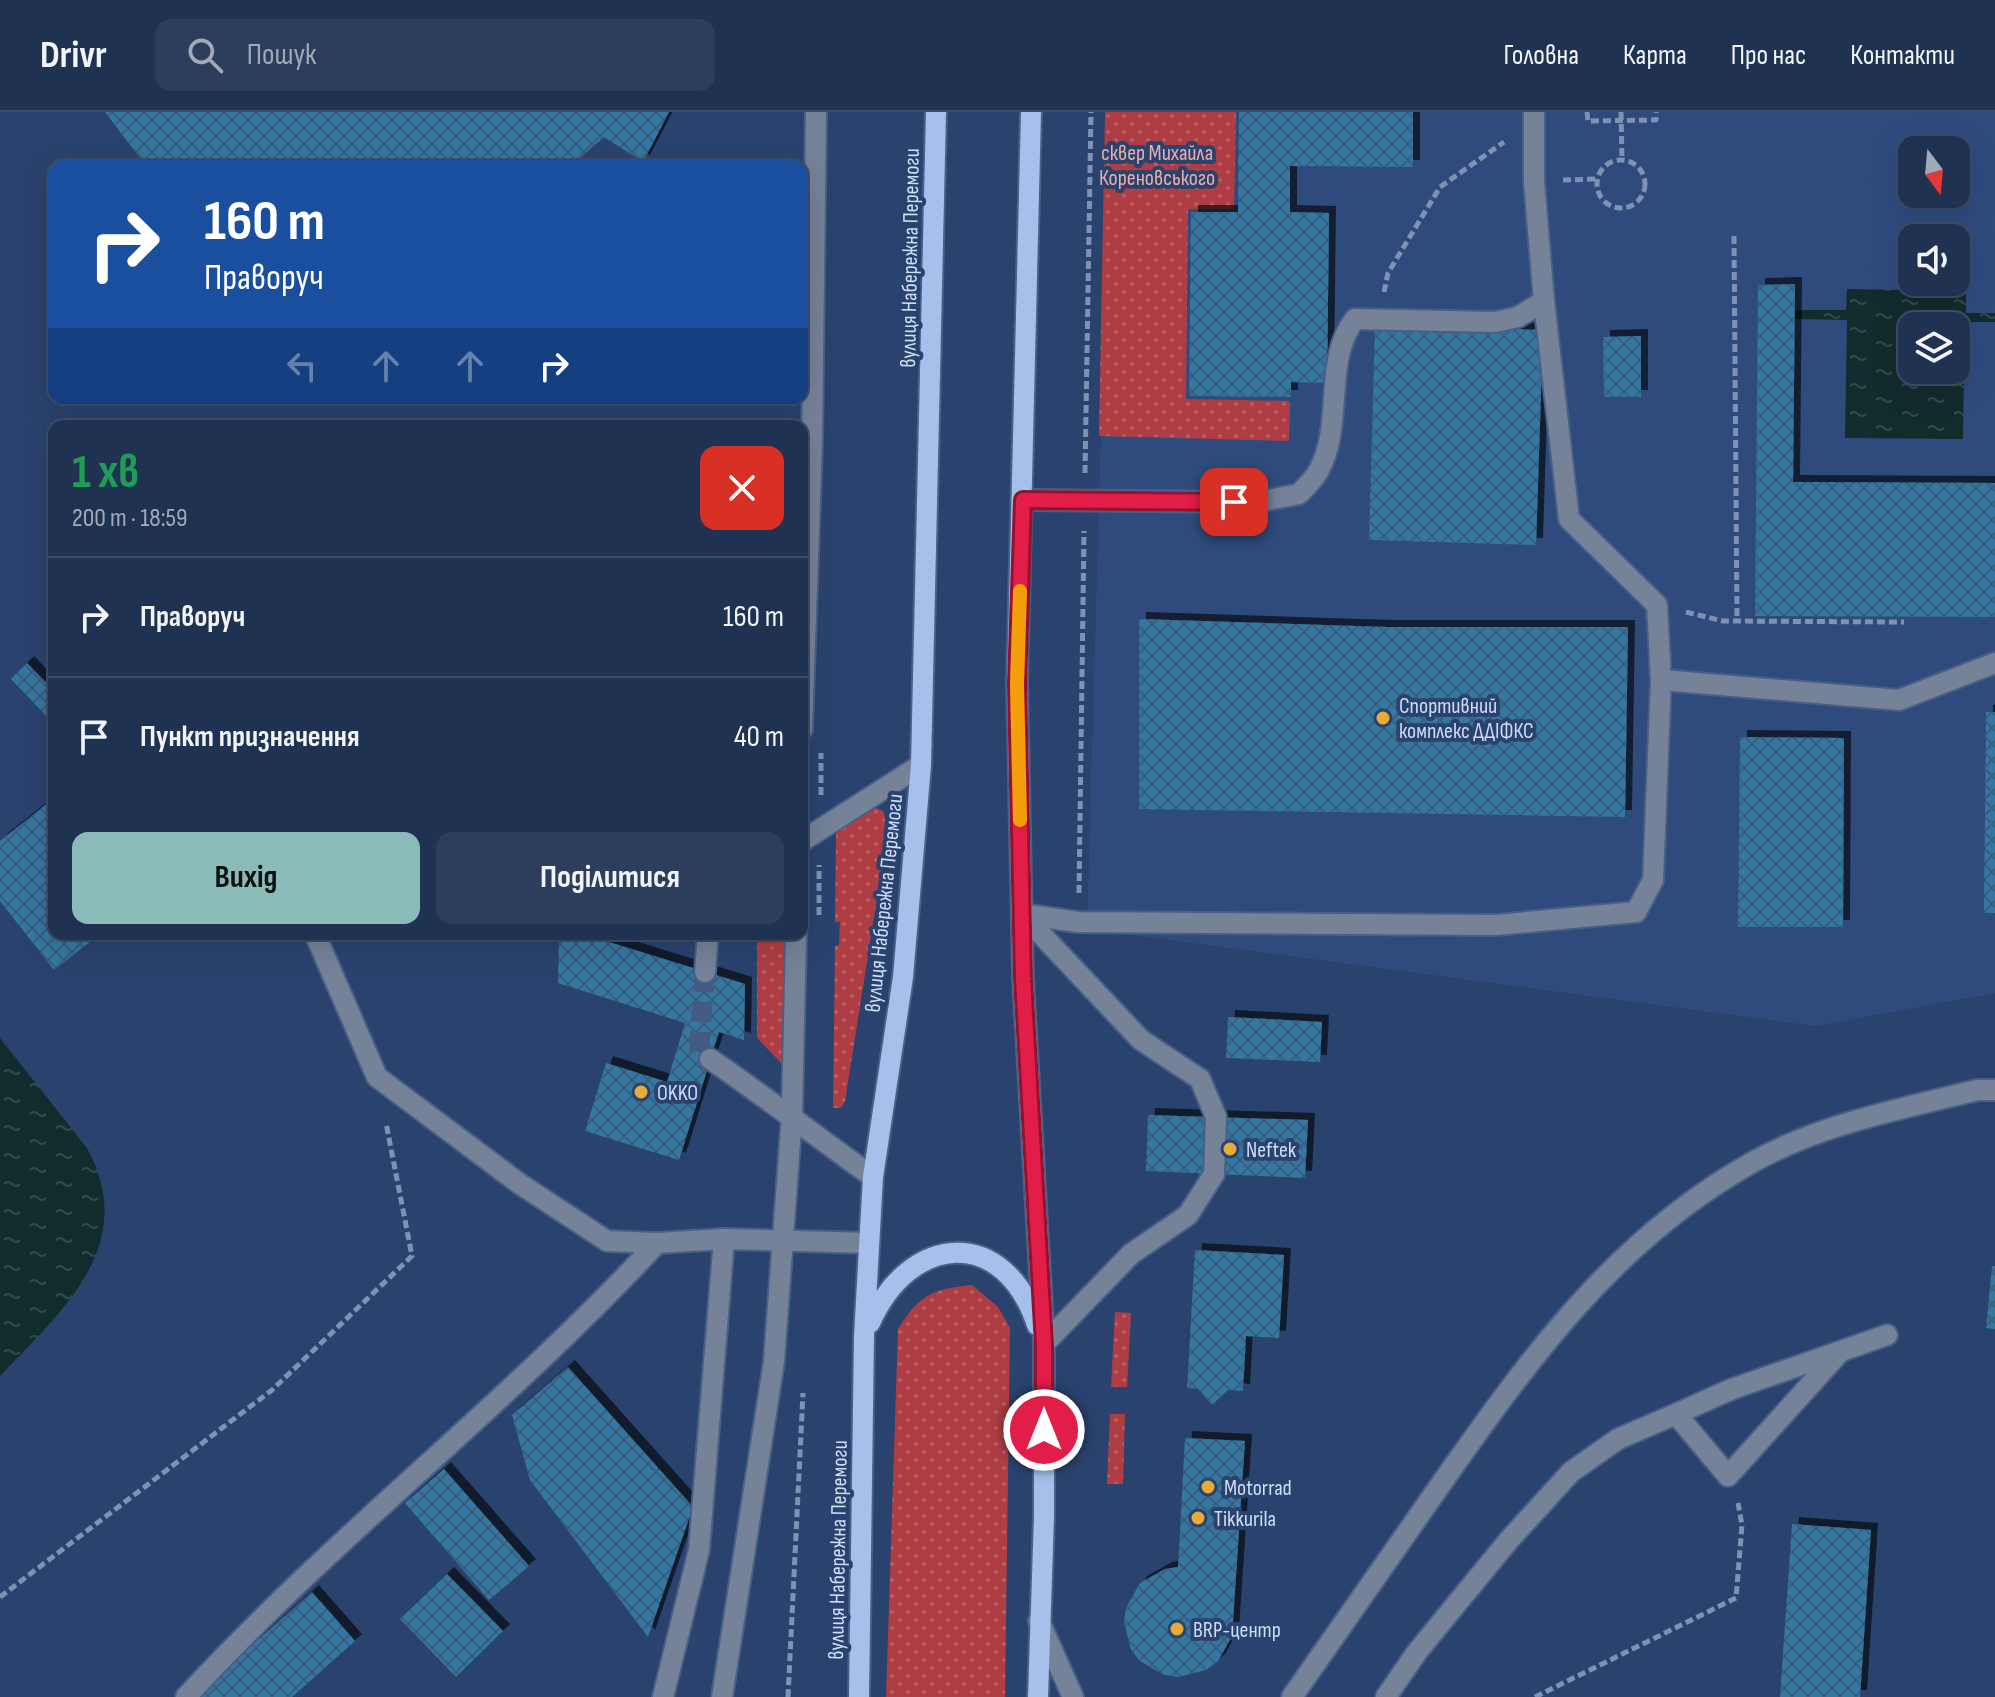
<!DOCTYPE html>
<html lang="uk">
<meta charset="utf-8">
<style>
:root{--surface:#203252;--page:#2d3e5c;--text:#f1f3f6;--muted:#a2aab8;--line:#3d4d69;--accent:#8bbbb9}
body{margin:0;font-family:"Sofia Sans Condensed",sans-serif;background:var(--page);color:var(--text);height:100vh;display:flex;flex-direction:column;font-size:30px;white-space:nowrap}
*{box-sizing:border-box;margin:0}
p{font-size:26px;color:var(--muted)}
.icon{flex:none;width:44px;height:44px;fill:none;stroke:currentColor;stroke-width:2;stroke-linecap:round;stroke-linejoin:round}
.map{position:relative;flex:1;overflow:hidden}
.details{position:absolute;left:48px;top:308px;width:760px;height:520px;display:flex;flex-direction:column;background:var(--surface);border-radius:16px;box-shadow:0 8px 32px #0002,0 0 0 2px var(--line)}
.details>*{flex:none}
.top-card{position:absolute;left:48px;top:48px;width:760px;height:244px;border-radius:16px;box-shadow:0 8px 32px #0002,0 0 0 2px var(--line);background:#1a4fa0;color:#fff;overflow:hidden}
.needle{width:52px;rotate:164deg}
.buttons{position:absolute;left:1898px;top:24px;display:grid;gap:16px}
.buttons a{display:grid;place-items:center;width:72px;height:72px;border-radius:16px;background:var(--surface);box-shadow:0 8px 32px #0002,0 0 0 2px var(--line);font-size:40px}
.pin{position:absolute;display:grid;place-items:center;width:68px;height:68px;color:#fff;margin:-34px;border-radius:16px;box-shadow:0 4px 12px #0006}
.me{position:absolute;width:88px;margin:-44px;rotate:0deg;stroke-linejoin:round;filter:drop-shadow(0 0 6px #0008)}
.turn{display:flex;align-items:center;gap:28px;height:168px;padding:0 24px;font-size:36px}
.turn .icon{width:104px;height:104px;stroke-width:2.5}
.turn b{display:block;font-size:56px;line-height:68px}
.lanes{display:flex;align-items:center;height:76px;padding:0 24px;background:#0003;justify-content:center;gap:40px;direction:ltr}
.lanes .off{opacity:.35}
.round{display:grid;place-items:center;flex:none;width:84px;height:84px;border-radius:16px;background:var(--page)}
.head{display:flex;align-items:center;justify-content:space-between;height:136px;padding:0 24px}
h1{font-size:48px;font-weight:700;line-height:60px;color:#1e9e55}
.primary-button{display:flex;gap:16px;margin-top:auto;padding:16px 24px}
.primary-button a{flex:1;height:92px;border-radius:16px;background:var(--accent);color:#111;font-size:32px;font-weight:700;line-height:92px;text-align:center}
.primary-button a+a{background:var(--page);color:var(--text)}
ul{padding:0;list-style:none}
li{display:flex;align-items:center;gap:24px;height:120px;padding:0 24px;border-top:2px solid var(--line)}
li div{flex:1}
li b{display:block;font-size:30px}
li em{font-style:normal}
header{display:flex;align-items:center;gap:48px;box-sizing:border-box;height:112px;padding:0 40px;background:var(--surface);border-bottom:2px solid var(--line)}
header strong{font-size:38px}
nav{display:flex;gap:44px;margin-inline-start:auto;font-size:28px}
.search{width:560px;height:72px;background:var(--page);display:flex;align-items:center;gap:20px;box-sizing:border-box;padding:0 28px;border-radius:16px;color:var(--muted);font-size:30px}
.map>svg:first-child{display:block}
.built{fill:#2f4b7d;fill-rule:evenodd}
.grass{fill:url(#grass-dots)}
.water{fill:url(#water-ripples);fill-rule:evenodd}
.building{fill:url(#building-cross-hatch);filter:url(#shadow)}
.lines{fill:none;stroke-linecap:round;stroke-linejoin:round}
.minor-tunnel{stroke:#435a83;stroke-width:20;stroke-dasharray:20 10;stroke-linecap:butt}
.minor-casing{stroke:#485f87;stroke-width:24}
.major-casing{stroke:#485f87;stroke-width:24}
.path{stroke:#7f92b5;stroke-width:5;stroke-dasharray:8 4;stroke-linecap:butt}
.minor{stroke:#768298;stroke-width:20}
.major{stroke:#a6c0eb;stroke-width:20}
.route-casing{stroke:#92132f;stroke-width:20}
.route{stroke:#e11d48;stroke-width:14}
.slow{stroke:#f59e0b;stroke-width:14}
.poi-dot{fill:#e6ac36;stroke:#2a436e;stroke-width:3}
.labels{text-anchor:middle;stroke-width:8;stroke-linejoin:round;paint-order:stroke}
.park-label{font-size:22px;fill:#ecacaa;stroke:#2a436e}
.street-label{font-size:22px;fill:#ceddf8;stroke:#2a436e}
.poi-label{font-size:22px;fill:#ceddf8;stroke:#2a436e;text-anchor:start}
</style>
<header>
<strong>Drivr</strong>
<div class="search"><svg class="icon" aria-label="search" viewBox="0 0 24 24"><circle cx="10" cy="10" r="6"/><path d="M15 15l6 6"/></svg>Пошук</div>
<nav><a>Головна</a><a>Карта</a><a>Про нас</a><a>Контакти</a></nav>
</header>
<div class="map">
<svg width="1995" height="1585" viewBox="0 0 1995 1585">
<defs>
<pattern id="grass-dots" width="8" height="8" patternUnits="userSpaceOnUse" patternTransform="scale(2)"><rect width="8" height="8" fill="#ae3e44"/><path d="M2 2h.1M6 6h.1" fill="none" stroke="#bb6369" stroke-width="1.8" stroke-linecap="round"/></pattern>
<pattern id="water-ripples" width="26" height="14" patternUnits="userSpaceOnUse" patternTransform="scale(2)"><rect width="26" height="14" fill="#122c2e"/><path d="M2 4q2-2 4 0t4 0M15 11q2-2 4 0t4 0" fill="none" stroke="#334a4d"/></pattern>
<pattern id="building-cross-hatch" width="8" height="8" patternUnits="userSpaceOnUse" patternTransform="scale(2)"><rect width="8" height="8" fill="#3577a3"/><path d="M0 0l8 8M0 8l8-8" fill="none" stroke="#395f7b"/></pattern>
<filter id="shadow"><feDropShadow dx="7" dy="-7" stdDeviation="0" flood-color="#0009"/></filter>
</defs>
<rect width="100%" height="100%" fill="#2a436e"/>
<!-- built -->
<path class="built" d="M1110 0H1995V881L1816 914 1087 817ZM1912 38H1956V82H1912ZM1912 126H1956V170H1912ZM1912 214H1956V258H1912Z"/>
<!-- grass -->
<g class="grass">
<polygon points="1105,0 1236,0 1234,97 1188,97 1186,287 1290,289 1289,329 1099,324"/>
<polygon points="874,695 883,699 885,704 884,742 845,989 841,996 833,996 835,834 839,833 840,810 835,810 836,719"/>
<polygon points="757,822 788,822 786,956 757,926"/>
<path d="M972 1173 998 1195 1010 1216 1005 1585H886L898 1217C919 1183 932 1177 972 1173Z"/>
<polygon points="1115,1200 1131,1201 1127,1275 1111,1275"/>
<polygon points="1110,1302 1125,1302 1123,1372 1107,1372"/>
</g>
<!-- water -->
<g class="water">
<path d="M1847 177 1966 179V201H1995V210H1965L1963 327 1845 326 1847 208 1795 207 1794 198H1846ZM1912 214H1956V258H1912Z"/>
<path d="M0 926 87 1036C140 1133 62 1199 0 1264Z"/>
</g>
<!-- building -->
<g class="building">
<polygon points="105,0 669,0 643,50 604,25 571,54 146,54"/>
<polygon points="1239,0 1413,0 1413,55 1290,54 1290,100 1329,101 1327,271 1291,270 1291,285 1189,284 1191,100 1238,100"/>
<polygon points="1795,172 1793,370 1995,371 1995,505 1755,504 1758,173"/>
<polygon points="1375,213 1543,218 1536,433 1369,428"/>
<polygon points="1641,224 1641,285 1604,285 1603,225"/>
<polygon points="1139,507 1386,515 1628,515 1625,705 1139,697"/>
<polygon points="27,551 54,579 54,612 11,567"/>
<polygon points="1986,600 1995,600 1995,801 1984,801"/>
<polygon points="1740,625 1844,626 1843,815 1738,815"/>
<polygon points="54,686 54,822 100,822 54,858 0,789 0,729"/>
<polygon points="559,822 583,822 745,872 744,928 719,920 679,1048 585,1019 606,951 667,970 685,911 558,871"/>
<polygon points="1228,905 1322,910 1320,950 1226,946"/>
<polygon points="1148,1003 1308,1008 1305,1066 1146,1059"/>
<polygon points="1195,1138 1284,1143 1279,1226 1246,1224 1243,1279 1228,1278 1212,1293 1198,1277 1187,1276"/>
<polygon points="1992,1154 1995,1154 1995,1217 1986,1216"/>
<polygon points="568,1255 693,1395 648,1525 530,1368 512,1303"/>
<polygon points="1185,1326 1245,1329 1232,1524 1218,1549 1206,1558 1179,1565 1164,1563 1140,1549 1131,1538 1124,1510 1126,1496 1140,1471 1165,1457 1178,1455"/>
<polygon points="444,1357 529,1454 489,1488 405,1391"/>
<polygon points="1792,1412 1871,1418 1860,1585 1780,1585"/>
<polygon points="447,1462 503,1519 456,1565 400,1507"/>
<polygon points="312,1480 355,1529 292,1585 193,1585"/>
</g>
<g class="lines">
<!-- minor-tunnel -->
<polyline class="minor-tunnel" points="705,860 699,940 710,947"/>
<!-- minor casing -->
<g class="minor-casing">
<g id="minor">
<path d="M1023 388 1258 390 1299 382C1306 375 1315 366 1319 358 1344 312 1323 248 1355 207L1495 210 1518 205 1544 189"/>
<polyline points="1661,568 1899,588 1995,551"/>
<polyline points="802,617 812,330 816,0"/>
<polyline points="802,729 921,653"/>
<polyline points="1022,802 1078,810 1496,813 1636,800 1653,768 1661,568 1657,493 1569,407 1544,189 1534,69 1534,0"/>
<polyline points="1022,802 1141,928 1200,967 1216,1005 1214,1062 1188,1103 1131,1142 1044,1232"/>
<polyline points="315,822 377,965 520,1072 607,1129 657,1131"/>
<polyline points="705,860 708,822"/>
<path d="M710 947C766 985 818 1026 873 1065"/>
<polyline points="1676,1302 1728,1364 1838,1242"/>
<polyline points="1039,1509 1073,1585"/>
<path d="M186 1585C334 1424 509 1291 657 1131L724 1127 869 1131"/>
<polyline points="663,1585 699,1438 724,1127"/>
<polyline points="722,1585 774,1249 792,1002 796,822"/>
<path d="M1292 1585C1342 1514 1392 1443 1441 1372 1530 1246 1615 1127 1753 1050 1821 1012 1901 997 1977 978H1995"/>
<polyline points="1386,1585 1417,1540 1509,1428 1571,1360 1618,1327 1676,1302 1732,1277 1887,1223"/>
</g>
</g>
<!-- major casing -->
<g class="major-casing">
<g id="major">
<polyline points="1031,0 1017,572 1023,867 1044,1232 1044,1404 1038,1585"/>
<path d="M870 1211C910 1121 1004 1113 1037 1213"/>
<polyline points="859,1585 864,1224 873,1065 903,865 921,653 936,0"/>
</g>
</g>
<!-- path -->
<g class="path">
<polyline points="1587,0 1588,9 1656,8 1656,0"/>
<polyline points="1621,0 1622,48"/>
<circle cx="1621" cy="72" r="24"/>
<polyline points="1563,68 1598,67"/>
<polyline points="1734,124 1737,509"/>
<polyline points="1384,180 1388,161 1440,75 1504,30"/>
<polyline points="1085,361 1091,0"/>
<polyline points="1686,500 1723,509 1904,510"/>
<polyline points="821,683 821,641"/>
<polyline points="1079,781 1084,419"/>
<polyline points="819,803 819,753"/>
<polyline points="0,1485 272,1278 412,1144 386,1011"/>
<polyline points="788,1585 803,1281"/>
<polyline points="1535,1585 1736,1486 1742,1413 1738,1391"/>
</g>
<!-- minor -->
<use href="#minor" class="minor"/>
<!-- major -->
<use href="#major" class="major"/>
</g>
<g class="lines">
<!-- route casing -->
<g class="route-casing">
<polyline id="route" points="1044,1318 1044,1232 1023,867 1017,572 1023,388 1234,390"/>
</g>
<!-- route -->
<use href="#route" class="route"/>
<!-- slow -->
<polyline class="slow" points="1020,708 1017,572 1020,479"/>
</g>
<!-- markers -->
<g class="poi-dot">
<circle cx="1383" cy="606" r="8"/>
<circle cx="641" cy="980" r="8"/>
<circle cx="1230" cy="1037" r="8"/>
<circle cx="1208" cy="1375" r="8"/>
<circle cx="1198" cy="1406" r="8"/>
<circle cx="1177" cy="1517" r="8"/>
</g>
<g class="labels">
<!-- park labels -->
<g class="park-label">
<text x="1157" y="48">сквер Михайла<tspan x="1157" dy="25">Кореновського</tspan></text>
</g>
<!-- street labels -->
<g class="street-label">
<text transform="translate(909 146) rotate(-89)" y="8">вулиця Набережна Перемоги</text>
<text transform="translate(883 791) rotate(-84)" y="8">вулиця Набережна Перемоги</text>
<text transform="translate(837 1438) rotate(-89)" y="8">вулиця Набережна Перемоги</text>
</g>
<!-- poi labels -->
<g class="poi-label">
<text x="1399" y="601">Спортивний<tspan x="1399" dy="25">комплекс ДДІФКС</tspan></text>
<text x="657" y="988">OKKO</text>
<text x="1246" y="1045">Neftek</text>
<text x="1224" y="1383">Motorrad</text>
<text x="1214" y="1414">Tikkurila</text>
<text x="1193" y="1525">BRP-центр</text>
</g>
</g>
</svg>
<div class="buttons">
<a><svg class="needle" viewBox="-14 -14 28 28"><path d="M0-13l5 13h-10z" fill="#e53935"/><path d="M0 13l5-13h-10z" fill="#a2aab8"/></svg></a>
<a><svg class="icon" aria-label="sound" viewBox="0 0 24 24"><path d="M4 9h4l5-4v14l-5-4H4zM17 9q2 3 0 6"/></svg></a>
<a><svg class="icon" aria-label="layers" viewBox="0 0 24 24"><path d="M12 4l9 5-9 5-9-5zM3 14l9 5 9-5"/></svg></a>
</div>
<div class="pin" style="left:1234px;top:390px;background:#d93025"><svg class="icon" aria-label="arrive" viewBox="0 0 24 24"><path d="M6 21V4h12l-3 4 3 4H6"/></svg></div>
<svg class="me" style="left:1044px;top:1318px" viewBox="-20 -20 40 40"><circle r="17" fill="#e11d48" stroke="#fff" stroke-width="3"/><path d="M0-11L8 9 0 5-8 9z" fill="#fff"/></svg>
<div class="top-card">
<div class="turn"><svg class="icon" aria-label="right" viewBox="0 0 24 24"><path d="M7 20v-9h11M14 6l5 5-5 5"/></svg><div><b>160 m</b>Праворуч</div></div>
<div class="lanes"><svg class="icon off" aria-label="left" viewBox="0 0 24 24"><path d="M17 20v-9H6M10 6l-5 5 5 5"/></svg><svg class="icon off" aria-label="ahead" viewBox="0 0 24 24"><path d="M12 20V5M6 11l6-6 6 6"/></svg><svg class="icon off" aria-label="ahead" viewBox="0 0 24 24"><path d="M12 20V5M6 11l6-6 6 6"/></svg><svg class="icon" aria-label="right" viewBox="0 0 24 24"><path d="M7 20v-9h11M14 6l5 5-5 5"/></svg></div>
</div>
<section class="details">
<div class="head"><div><h1>1 хв</h1><p>200 m · 18:59</p></div><a class="round" style="background:#d93025;color:#fff"><svg class="icon" aria-label="close" viewBox="0 0 24 24"><path d="M6 6l12 12M18 6L6 18"/></svg></a></div>
<ul>
<li><svg class="icon" aria-label="right" viewBox="0 0 24 24"><path d="M7 20v-9h11M14 6l5 5-5 5"/></svg><div><b>Праворуч</b></div><em>160 m</em></li>
<li><svg class="icon" aria-label="arrive" viewBox="0 0 24 24"><path d="M6 21V4h12l-3 4 3 4H6"/></svg><div><b>Пункт призначення</b></div><em>40 m</em></li>
</ul>
<div class="primary-button"><a>Вихід</a><a>Поділитися</a></div>
</section>
</div>
